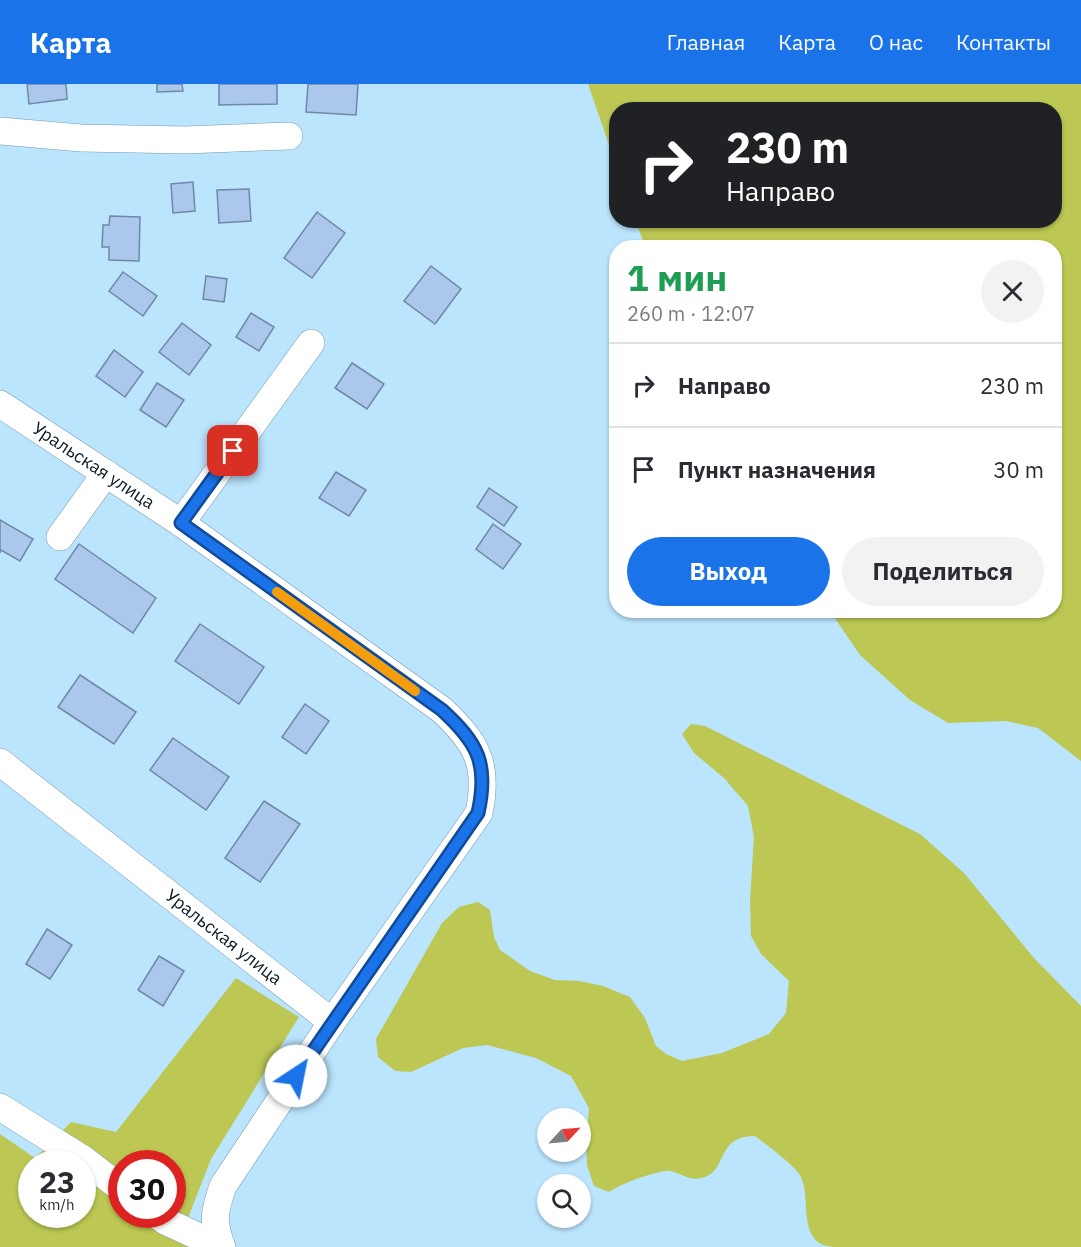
<!DOCTYPE html>
<html lang="ru">
<meta charset="utf-8">
<style>
:root{--surface:#fff;--page:#f2f2f3;--text:#2b2b33;--muted:#7c7c81;--line:#e1e1e2;--accent:#1a73e8}
body{margin:0;font-family:"IBM Plex Sans",sans-serif;background:var(--page);color:var(--text);height:100vh;display:flex;flex-direction:column;font-size:22px;white-space:nowrap}
*{box-sizing:border-box;margin:0}
p{font-size:20px;color:var(--muted)}
.icon{flex:none;width:33px;height:33px;fill:none;stroke:currentColor;stroke-width:2;stroke-linecap:round;stroke-linejoin:round}
.map{position:relative;flex:1;overflow:hidden}
.drawer{position:absolute;left:609px;top:156px;width:453px;height:378px;display:flex;flex-direction:column;background:var(--surface);border-radius:24px;box-shadow:0 2px 4px #0004}
.drawer>*{flex:none}
.top-card{position:absolute;left:609px;top:18px;width:453px;height:126px;border-radius:24px;box-shadow:0 2px 4px #0004;background:#202124;color:#fff;overflow:hidden}
.needle{width:39px;rotate:64deg}
.controls{position:absolute;left:537px;top:1024px;display:grid;gap:12px}
.controls a{display:grid;place-items:center;width:54px;height:54px;border-radius:50%;background:var(--surface);box-shadow:0 2px 4px #0004;font-size:30px}
.speed{position:absolute;left:18px;top:1066px;display:flex;gap:12px;font-size:30px;font-weight:700;text-align:center}
.speed>*{display:grid;place-content:center;width:78px;height:78px;border-radius:50%;background:var(--surface);box-shadow:0 2px 4px #0004;line-height:1}
.speed small{font-size:15px;font-weight:400}
.speed .limit{border:9px solid #d22;background:#fff;color:#111}
.pin{position:absolute;display:grid;place-items:center;width:51px;height:51px;color:#fff;margin:-26px;border-radius:12px;box-shadow:0 3px 9px #0006}
.me{position:absolute;width:66px;margin:-33px;rotate:34deg;stroke-linejoin:round;filter:drop-shadow(0 0 4px #0008)}
.turn{display:flex;align-items:center;gap:21px;height:126px;padding:0 18px;font-size:27px}
.turn .icon{width:78px;height:78px;stroke-width:2.5}
.turn b{display:block;font-size:42px;line-height:51px}
.round{display:grid;place-items:center;flex:none;width:63px;height:63px;border-radius:32px;background:var(--page)}
.head{display:flex;align-items:center;justify-content:space-between;height:102px;padding:0 18px}
h1{font-size:36px;font-weight:800;line-height:45px;color:#1e9e55}
.action{display:flex;gap:12px;margin-top:auto;padding:12px 18px}
.action a{flex:1;height:69px;border-radius:36px;background:var(--accent);color:#fff;font-size:24px;font-weight:800;line-height:69px;text-align:center}
.action a+a{background:var(--page);color:var(--text)}
ul{padding:0;list-style:none}
li{display:flex;align-items:center;gap:18px;height:84px;padding:0 18px;border-top:2px solid var(--line)}
li div{flex:1}
li b{display:block;font-size:22px}
li em{font-style:normal}
header{display:flex;align-items:center;gap:36px;box-sizing:border-box;height:84px;padding:0 30px;background:var(--accent);color:#fff}
header strong{font-size:28px}
nav{display:flex;gap:33px;margin-inline-start:auto;font-size:21px}
.map>svg:first-child{display:block}
.green{fill:#bcc853;fill-rule:evenodd}
.building{fill:#abc8ec;stroke:#6f88a7;stroke-width:1.5}
.lines{fill:none;stroke-linecap:round;stroke-linejoin:round}
.minor-casing{stroke:#7299b0;stroke-width:28}
.minor{stroke:#fff;stroke-width:27}
.route-casing{stroke:#114b97;stroke-width:15}
.route{stroke:#1a73e8;stroke-width:10}
.slow{stroke:#f59e0b;stroke-width:10}
.labels{text-anchor:middle;stroke-width:4.5;stroke-linejoin:round;paint-order:stroke}
.street-label{font-size:18px;fill:#0b1b23;stroke:#fefefe}
</style>
<header>
<strong>Карта</strong>
<nav><a>Главная</a><a>Карта</a><a>О нас</a><a>Контакты</a></nav>
</header>
<div class="map">
<svg width="1081" height="1163" viewBox="0 0 1081 1163">
<rect width="100%" height="100%" fill="#bbe4fd"/>
<!-- green -->
<g class="green">
<polygon points="588,0 1081,0 1081,677 1038,644 1006,637 948,639 910,616 860,571 830,527 1054,526 1054,164 645,163 636,137 1054,136 1054,26 616,26 616,81"/>
<path d="M691 640 705 642 920 750 964 789 1034 874 1081 922V1163H834C830 1162 824 1162 821 1160 799 1148 811 1110 800 1091 794 1081 766 1060 755 1052 714 1052 729 1089 701 1094 689 1097 681 1089 670 1087 666 1086 660 1088 656 1089 637 1094 626 1098 609 1108L594 1102 587 1081 586 1056 589 1024 571 992 536 974 487 961 463 964 411 988 395 987 378 973 376 955 442 839 459 823 478 818 490 826 494 853 500 866 530 887 555 896 579 897 603 902 630 913 645 934 656 962 666 970 682 977 722 969 769 950 786 929 789 897 761 870 751 852 750 817 754 753 748 722 724 694 694 669 682 650Z"/>
<path d="M236 894 299 933 211 1075 188 1134 192 1163H0V1050L35 1074 71 1038 116 1048ZM32 1080H82V1131H32ZM122 1080H172V1131H122Z"/>
</g>
<!-- building -->
<g class="building">
<polygon points="27,0 66,0 67,15 29,20"/>
<polygon points="157,0 182,0 183,7 157,8"/>
<polygon points="219,0 277,0 277,20 219,21"/>
<polygon points="308,0 358,0 356,31 306,28"/>
<polygon points="193,98 195,127 173,129 171,100"/>
<polygon points="249,105 251,137 219,139 217,106"/>
<polygon points="317,128 345,149 312,194 284,174"/>
<polygon points="110,132 140,133 139,177 109,176 109,163 102,163 103,141 109,141"/>
<polygon points="431,182 461,205 435,240 404,217"/>
<polygon points="123,188 157,212 143,232 109,207"/>
<polygon points="206,192 227,195 224,218 203,215"/>
<polygon points="251,229 274,243 259,267 236,253"/>
<polygon points="182,239 211,261 189,291 159,268"/>
<polygon points="114,266 143,288 125,313 96,292"/>
<polygon points="352,279 384,300 367,325 335,304"/>
<polygon points="157,299 184,316 166,343 140,326"/>
<polygon points="336,388 366,406 349,432 319,414"/>
<polygon points="489,404 517,423 504,442 477,423"/>
<polygon points="0,436 33,455 20,477 1,466 0,469"/>
<polygon points="493,440 521,460 503,485 476,465"/>
<polygon points="79,460 156,514 133,549 55,495"/>
<polygon points="200,540 264,583 239,620 175,577"/>
<polygon points="80,591 136,628 114,660 58,623"/>
<polygon points="305,620 329,637 306,670 282,653"/>
<polygon points="173,654 229,693 206,726 150,686"/>
<polygon points="264,717 300,740 260,798 225,774"/>
<polygon points="47,845 72,861 50,895 26,880"/>
<polygon points="159,872 184,887 163,922 138,906"/>
</g>
<g class="lines">
<!-- minor casing -->
<g class="minor-casing">
<g id="minor">
<polyline points="0,47 81,54 185,56 289,52"/>
<path id="s1" d="M0 320 181 439 442 626C477 659 489 680 479 729L332 938 223 1102C214 1128 212 1137 222 1163"/>
<polyline points="181,439 311,259"/>
<polyline points="60,453 106,389"/>
<path id="s2" d="M0 678 332 938"/>
<polyline points="0,1023 83,1075 122,1105"/>
<polyline points="157,1131 165,1137 221,1163"/>
</g>
</g>
<!-- minor -->
<use href="#minor" class="minor"/>
</g>
<g class="lines">
<!-- route casing -->
<g class="route-casing">
<path id="route" d="M233 367 181 439 442 626C478 659 489 680 478 729L296 992"/>
</g>
<!-- route -->
<use href="#route" class="route"/>
<!-- slow -->
<polyline class="slow" points="277,508 415,607"/>
</g>
<g class="labels">
<!-- street labels -->
<g class="street-label">
<text dy="6" stroke="none"><textPath href="#s1" startOffset="112">Уральская улица</textPath></text>
<text dy="6" stroke="none"><textPath href="#s2" startOffset="284">Уральская улица</textPath></text>
</g>
</g>
</svg>
<div class="controls">
<a><svg class="needle" viewBox="-14 -14 28 28"><path d="M0-13l5 13h-10z" fill="#e53935"/><path d="M0 13l5-13h-10z" fill="#7c7c81"/></svg></a>
<a><svg class="icon" aria-label="search" viewBox="0 0 24 24"><circle cx="10" cy="10" r="6"/><path d="M15 15l6 6"/></svg></a>
</div>
<div class="speed"><div>23<small>km/h</small></div><div class="limit">30</div></div>
<div class="pin" style="left:233px;top:367px;background:#d93025"><svg class="icon" aria-label="arrive" viewBox="0 0 24 24"><path d="M6 21V4h12l-3 4 3 4H6"/></svg></div>
<svg class="me" style="left:296px;top:992px" viewBox="-20 -20 40 40"><circle r="19" fill="#fff"/><path d="M0-13L10 11 0 6-10 11z" fill="#1a73e8"/></svg>
<div class="top-card">
<div class="turn"><svg class="icon" aria-label="right" viewBox="0 0 24 24"><path d="M7 20v-9h11M14 6l5 5-5 5"/></svg><div><b>230 m</b>Направо</div></div>
</div>
<section class="drawer">
<div class="head"><div><h1>1 мин</h1><p>260 m · 12:07</p></div><a class="round"><svg class="icon" aria-label="close" viewBox="0 0 24 24"><path d="M6 6l12 12M18 6L6 18"/></svg></a></div>
<ul>
<li><svg class="icon" aria-label="right" viewBox="0 0 24 24"><path d="M7 20v-9h11M14 6l5 5-5 5"/></svg><div><b>Направо</b></div><em>230 m</em></li>
<li><svg class="icon" aria-label="arrive" viewBox="0 0 24 24"><path d="M6 21V4h12l-3 4 3 4H6"/></svg><div><b>Пункт назначения</b></div><em>30 m</em></li>
</ul>
<div class="action"><a>Выход</a><a>Поделиться</a></div>
</section>
</div>
